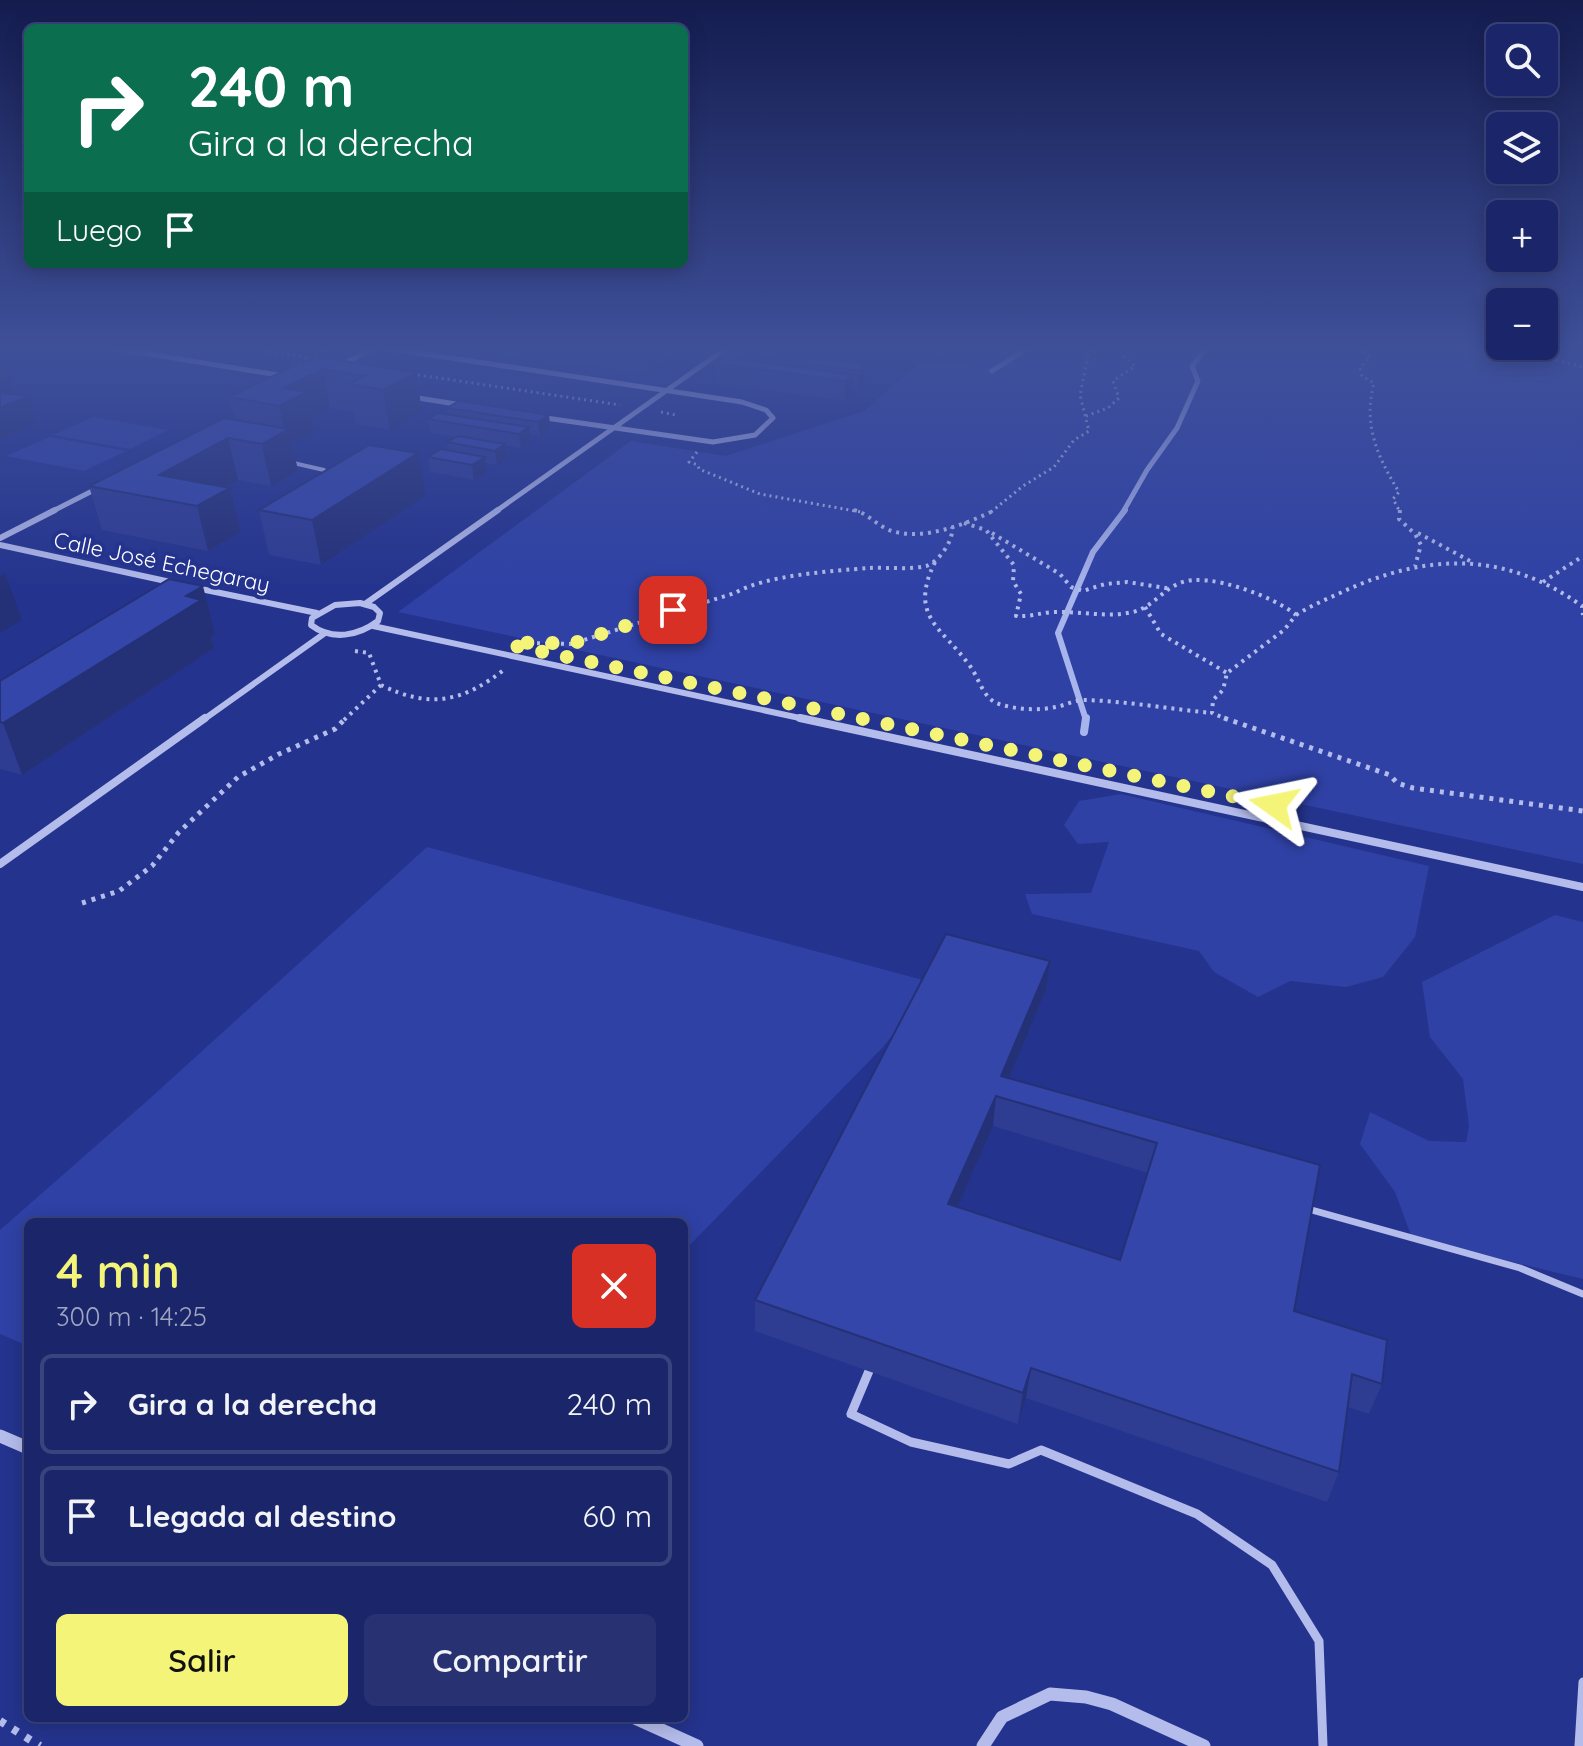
<!DOCTYPE html>
<html lang="es">
<meta charset="utf-8">
<style>
:root{--surface:#1b266a;--page:#283272;--text:#f1f3f6;--muted:#a0a5c1;--line:#39437e;--accent:#f4f578}
body{margin:0;font-family:Quicksand,sans-serif;background:var(--page);color:var(--text);height:100vh;display:flex;flex-direction:column;font-size:30px;white-space:nowrap}
*{box-sizing:border-box;margin:0}
p{font-size:26px;color:var(--muted)}
.icon{flex:none;width:44px;height:44px;fill:none;stroke:currentColor;stroke-width:2;stroke-linecap:round;stroke-linejoin:round}
.map{position:relative;flex:1;overflow:hidden}
.drawer{position:absolute;left:24px;top:1218px;width:664px;height:504px;display:flex;flex-direction:column;background:var(--surface);border-radius:12px;box-shadow:0 4px 20px #0003,0 0 0 2px var(--line)}
.drawer>*{flex:none}
.hud{position:absolute;left:24px;top:24px;width:664px;height:244px;border-radius:12px;box-shadow:0 4px 20px #0003,0 0 0 2px var(--line);background:#0b6e4f;color:#fff;overflow:hidden}
.tools{position:absolute;left:1486px;top:24px;display:grid;gap:16px}
.tools a{display:grid;place-items:center;width:72px;height:72px;border-radius:12px;background:var(--surface);box-shadow:0 4px 20px #0003,0 0 0 2px var(--line);font-size:40px}
.pin{position:absolute;display:grid;place-items:center;width:68px;height:68px;color:#fff;margin:-34px;border-radius:16px;box-shadow:0 4px 12px #0006}
.me{position:absolute;width:88px;margin:-44px;rotate:282deg;stroke-linejoin:round;filter:drop-shadow(0 0 6px #0008)}
.turn{display:flex;align-items:center;gap:28px;height:168px;padding:0 32px;font-size:36px}
.turn .icon{width:104px;height:104px;stroke-width:2.5}
.turn b{display:block;font-size:56px;line-height:68px}
.then{display:flex;align-items:center;height:76px;padding:0 32px;background:#0003;gap:16px;font-size:30px}
.round{display:grid;place-items:center;flex:none;width:84px;height:84px;border-radius:12px;background:var(--page)}
.overview{display:flex;align-items:center;justify-content:space-between;height:136px;padding:0 32px}
h1{font-size:48px;font-weight:600;line-height:60px;color:var(--accent)}
.primary-button{display:flex;gap:16px;margin-top:auto;padding:16px 32px}
.primary-button a{flex:1;height:92px;border-radius:12px;background:var(--accent);color:#111;font-size:32px;font-weight:600;line-height:92px;text-align:center}
.primary-button a+a{background:var(--page);color:var(--text)}
ul{padding:0;list-style:none}
li{display:flex;align-items:center;gap:24px;height:100px;margin:0 16px 12px;padding:0 16px;border:4px solid var(--line);border-radius:12px}
li div{flex:1}
li b{display:block;font-size:30px}
li em{font-style:normal}
.map>svg:first-child{display:block}
.green{fill:#2f41a5}
.lines{fill:none;stroke-linecap:round;stroke-linejoin:round}
.stream-far2{stroke:#a8b4ec;stroke-width:5}
.stream-far1{stroke:#a8b4ec;stroke-width:6}
.stream{stroke:#a8b4ec;stroke-width:8}
.path-far3{stroke:#b4bceb;stroke-width:3;stroke-dasharray:2 4;stroke-linecap:butt}
.path-far2{stroke:#b4bceb;stroke-width:4;stroke-dasharray:3 5;stroke-linecap:butt}
.path-far1{stroke:#b4bceb;stroke-width:5;stroke-dasharray:4 6;stroke-linecap:butt}
.path{stroke:#b4bceb;stroke-width:8;stroke-dasharray:6 9;stroke-linecap:butt}
.service-far2{stroke:#b4bceb;stroke-width:4}
.service-far1{stroke:#b4bceb;stroke-width:7}
.service{stroke:#b4bceb;stroke-width:9}
.minor-far3{stroke:#b4bceb;stroke-width:5}
.minor-far2{stroke:#b4bceb;stroke-width:6}
.minor-far1{stroke:#b4bceb;stroke-width:8}
.minor{stroke:#b4bceb;stroke-width:13}
.wall{fill:#2e3c92;fill-rule:evenodd}
.shaded-wall{fill:#253177}
.building{fill:#3546aa;stroke:#253177;stroke-width:2;fill-rule:evenodd}
.route{stroke:#f4f578;stroke-width:14;stroke-dasharray:0 25.2}
.labels{text-anchor:middle;stroke-width:8;stroke-linejoin:round;paint-order:stroke}
.far-street-label{font-size:22px;fill:#fff;stroke:#24338d}
</style>
<div class="map">
<svg width="1583" height="1746" viewBox="0 0 1583 1746">
<rect width="100%" height="100%" fill="#24338d"/>
<!-- green -->
<g class="green">
<polygon points="979,347 1583,347 1583,864 398,612 631,441 726,456 864,411 923,360 961,365"/>
<polygon points="93,417 168,430 130,449 53,435"/>
<polygon points="50,437 126,451 84,471 6,456"/>
<polygon points="1121,794 1429,866 1415,937 1383,977 1346,987 1290,981 1258,997 1214,972 1199,951 1032,914 1025,894 1091,893 1109,842 1078,844 1064,825 1079,801"/>
<polygon points="427,847 934,983 883,1047 684,1251 684,1222 28,1222 28,1346 0,1334 0,1230 147,1101"/>
<polygon points="1555,915 1583,922 1583,1279 1412,1238 1395,1192 1360,1144 1370,1112 1429,1141 1466,1142 1469,1126 1463,1079 1430,1037 1422,982"/>
</g>
<g class="lines">
<!-- stream-far2 -->
<g class="stream-far2">
<polyline points="992,371 1030,347"/>
<polyline points="1123,512 1147,470 1177,428 1198,381 1192,366 1208,347"/>
</g>
<!-- stream-far1 -->
<polyline class="stream-far1" points="1086,720 1058,633 1093,552 1125,510"/>
<!-- stream -->
<polyline class="stream" points="1084,732 1086,718"/>
<!-- path-far3 -->
<g class="path-far3">
<polyline points="240,347 315,359"/>
<path d="M1359 347 1370 357 1360 368 1362 376 1374 383C1363 425 1377 456 1399 492L1393 499 1400 512"/>
<polyline points="1504,347 1583,367"/>
<polyline points="294,366 332,347"/>
<polyline points="412,374 620,405"/>
<polyline points="661,412 676,415"/>
<polyline points="1086,416 1108,408 1119,398 1113,381 1135,366 1119,351 1121,347"/>
<polyline points="697,452 689,462 698,465 699,469 760,494 861,512"/>
<polyline points="991,512 1023,486 1054,467 1074,440 1089,431 1080,395 1090,347"/>
</g>
<!-- path-far2 -->
<g class="path-far2">
<path d="M854 510C868 513 878 527 892 531 924 541 966 524 995 510"/>
<polyline points="1400,510 1399,519 1415,534 1421,545 1415,566"/>
<path d="M964 523 986 530 1014 565 1013 581 1021 594 1016 616C1029 617 1040 613 1053 612 1080 611 1106 618 1133 612 1153 607 1162 590 1180 583 1207 571 1275 597 1296 615L1284 630 1227 673 1223 690 1213 700 1212 713 1229 720"/>
<polyline points="992,533 1060,574 1071,587 1083,591 1105,584 1127,582 1172,589"/>
<polyline points="1418,533 1472,562"/>
<path d="M935 562C908 617 942 627 970 666 979 678 983 699 999 704 1018 710 1041 711 1060 706 1068 704 1075 700 1084 700 1126 701 1170 709 1212 713"/>
<polyline points="1543,582 1583,556"/>
<polyline points="1145,607 1161,634 1227,673"/>
<path d="M1296 615C1310 606 1325 600 1340 593 1425 553 1504 550 1582 606L1583 615"/>
<path d="M529 643 571 644 735 593C765 575 833 571 869 568 887 567 909 570 926 566 939 562 954 540 952 527"/>
<path d="M355 651 369 653 381 685C430 709 463 702 505 669"/>
<polyline points="344,720 381,685"/>
</g>
<!-- path-far1 -->
<g class="path-far1">
<polyline points="1224,718 1390,775 1397,783 1413,788 1583,811"/>
<polyline points="82,903 119,891 152,866 179,832 238,777 279,754 335,729 346,718"/>
</g>
<!-- path -->
<polyline class="path" points="0,1721 40,1746"/>
<!-- service-far2 -->
<polyline class="service-far2" points="289,462 324,470 328,477"/>
<!-- service-far1 -->
<polyline class="service-far1" points="1308,1209 1520,1268 1583,1294"/>
<!-- service -->
<g class="service">
<polyline points="869,1371 851,1414 911,1442 1009,1464 1041,1450 1197,1514 1272,1565 1319,1641 1323,1746"/>
<polyline points="1579,1746 1583,1682"/>
</g>
<!-- minor-far3 -->
<g class="minor-far3">
<polyline points="107,347 284,376"/>
<polyline points="379,347 742,402 766,410 773,418 755,435 713,442 539,417"/>
<polyline points="341,365 376,347"/>
<polyline points="412,397 462,405"/>
<polyline points="51,512 100,487"/>
<polyline points="495,512 728,347"/>
</g>
<!-- minor-far2 -->
<g class="minor-far2">
<polyline points="0,538 55,510"/>
<polyline points="0,545 175,583"/>
<polyline points="196,588 317,613"/>
<path d="M360 603 374 607 380 613 378 621C358 636 332 641 311 625L312 618 335 605Z"/>
<polyline points="365,604 498,510"/>
<polyline points="373,626 809,720"/>
<polyline points="203,720 325,633"/>
</g>
<!-- minor-far1 -->
<g class="minor-far1">
<polyline points="800,718 1583,887"/>
<polyline points="0,864 205,718"/>
</g>
<!-- minor -->
<g class="minor">
<polyline points="0,1436 28,1448"/>
<polyline points="635,1718 697,1746"/>
<polyline points="983,1746 1002,1717 1050,1694 1086,1697 1112,1704 1204,1746"/>
</g>
</g>
<!-- wall -->
<g class="wall">
<polygon points="465,347 534,347 534,348 521,356"/>
<polygon points="540,347 679,347 668,355 663,355 664,365 649,375 541,360"/>
<polygon points="884,347 943,348 948,347 943,355"/>
<polygon points="811,351 804,357 866,364 866,384 858,391 852,390 852,395 845,401 716,383 715,363"/>
<polygon points="315,356 416,373 422,412 390,430 356,424 354,412 330,408 312,418 314,432 292,444 298,471 271,486 238,480 226,487 230,488 241,532 208,551 102,530 89,486 235,420 229,397"/>
<polygon points="447,408 549,415 550,429 540,436 530,434 531,442 521,448 506,446 507,458 497,465 486,463 487,472 474,480 430,472 428,457 448,451 447,442 456,437 430,433 428,419 448,415"/>
<polygon points="425,496 321,565 269,555 259,510"/>
<polygon points="215,634 211,637 214,648 22,775 0,769 0,681"/>
<path d="M1050 961 1046 990 1009 1078 1320 1165 1294 1311 1382 1384 1369 1414 1348 1407 1339 1472 1327 1502 1026 1398 1018 1424 755 1331V1300ZM993 1126 1148 1173 1120 1260 957 1207Z"/>
</g>
<!-- shaded-wall -->
<g class="shaded-wall">
<polygon points="520,347 534,347 534,348 521,356"/>
<polygon points="647,347 663,347 664,365 649,375"/>
<polygon points="667,347 679,347 668,355"/>
<polygon points="756,347 782,347 759,357 759,365 740,359"/>
<polygon points="791,347 811,347 811,351 796,362 782,354"/>
<polygon points="943,347 948,347 943,355"/>
<polygon points="866,364 866,384 858,391 858,371"/>
<polygon points="6,365 14,392 0,399 0,368"/>
<polygon points="323,369 330,408 312,418 314,432 292,444 298,471 271,486 262,444 285,432 279,406 283,388"/>
<polygon points="416,373 422,412 390,430 383,390"/>
<polygon points="853,375 852,395 845,401 845,381"/>
<polygon points="28,396 36,423 0,440 0,408"/>
<polygon points="549,415 550,429 540,436 538,422"/>
<polygon points="529,427 531,442 521,448 519,434"/>
<polygon points="228,438 238,480 193,505 159,475"/>
<polygon points="505,444 507,458 497,465 495,451"/>
<polygon points="418,453 425,496 321,565 312,520"/>
<polygon points="485,457 487,472 474,480 472,465"/>
<polygon points="230,488 241,532 208,551 197,506"/>
<polygon points="5,573 22,620 0,633 0,576"/>
<polygon points="203,586 215,634 211,637 214,648 22,775 3,723 186,596"/>
<polygon points="1050,961 1046,990 1001,1097 1001,1076"/>
<polygon points="996,1096 993,1126 945,1235 948,1204"/>
<polygon points="1031,1368 1026,1398 1018,1424 1023,1393"/>
</g>
<!-- building -->
<g class="building">
<polygon points="736,347 756,347 740,359 853,375 845,381 715,363"/>
<polygon points="771,347 791,347 782,354 866,364 858,371 759,357"/>
<polygon points="315,356 416,373 383,390 349,384 365,376 323,369 283,388 307,392 279,406 229,397"/>
<polygon points="0,393 28,396 0,408"/>
<polygon points="459,401 549,415 538,422 447,408"/>
<polygon points="438,413 529,427 519,434 428,419"/>
<polygon points="224,418 289,429 262,444 228,438 159,475 230,488 197,506 89,486"/>
<polygon points="458,436 505,444 495,451 447,442"/>
<polygon points="369,445 418,453 312,520 259,510"/>
<polygon points="441,449 485,457 472,465 428,457"/>
<polygon points="169,579 203,586 186,596 201,600 3,723 0,722 0,681"/>
<path d="M946 934 1050 961 1001 1076 1320 1165 1294 1311 1387 1340 1382 1384 1352 1374 1339 1472 1031 1368 1023 1393 755 1300ZM996 1096 1157 1143 1120 1260 948 1204Z"/>
</g>
<!-- sky -->
<linearGradient id="sky" x2="0" y2="1"><stop stop-color="#141c4e"/><stop offset="0.59" stop-color="#3f509a"/><stop offset="1" stop-color="#3f509a" stop-opacity="0"/></linearGradient>
<rect width="1583" height="592" fill="url(#sky)"/>
<g class="lines">
<!-- route -->
<polyline class="route" points="673,610 571,644 533,642 510,645 1274,805"/>
</g>
<g class="labels">
<!-- far-street labels -->
<g class="far-street-label">
<text transform="translate(162 562) rotate(12)" y="8">Calle José Echegaray</text>
</g>
</g>
</svg>
<div class="tools">
<a><svg class="icon" aria-label="search" viewBox="0 0 24 24"><circle cx="10" cy="10" r="6"/><path d="M15 15l6 6"/></svg></a>
<a><svg class="icon" aria-label="layers" viewBox="0 0 24 24"><path d="M12 4l9 5-9 5-9-5zM3 14l9 5 9-5"/></svg></a>
<a>+</a>
<a>−</a>
</div>
<div class="pin" style="left:673px;top:610px;background:#d93025"><svg class="icon" aria-label="arrive" viewBox="0 0 24 24"><path d="M6 21V4h12l-3 4 3 4H6"/></svg></div>
<svg class="me" style="left:1274px;top:805px" viewBox="-20 -20 40 40"><path d="M0-17L14 15 0 8-14 15z" fill="#f4f578" stroke="#fff" stroke-width="4"/></svg>
<div class="hud">
<div class="turn"><svg class="icon" aria-label="right" viewBox="0 0 24 24"><path d="M7 20v-9h11M14 6l5 5-5 5"/></svg><div><b>240 m</b>Gira a la derecha</div></div>
<div class="then">Luego<svg class="icon" aria-label="arrive" viewBox="0 0 24 24"><path d="M6 21V4h12l-3 4 3 4H6"/></svg></div>
</div>
<section class="drawer">
<div class="overview"><div><h1>4 min</h1><p>300 m · 14:25</p></div><a class="round" style="background:#d93025;color:#fff"><svg class="icon" aria-label="close" viewBox="0 0 24 24"><path d="M6 6l12 12M18 6L6 18"/></svg></a></div>
<ul>
<li><svg class="icon" aria-label="right" viewBox="0 0 24 24"><path d="M7 20v-9h11M14 6l5 5-5 5"/></svg><div><b>Gira a la derecha</b></div><em>240 m</em></li>
<li><svg class="icon" aria-label="arrive" viewBox="0 0 24 24"><path d="M6 21V4h12l-3 4 3 4H6"/></svg><div><b>Llegada al destino</b></div><em>60 m</em></li>
</ul>
<div class="primary-button"><a>Salir</a><a>Compartir</a></div>
</section>
</div>
